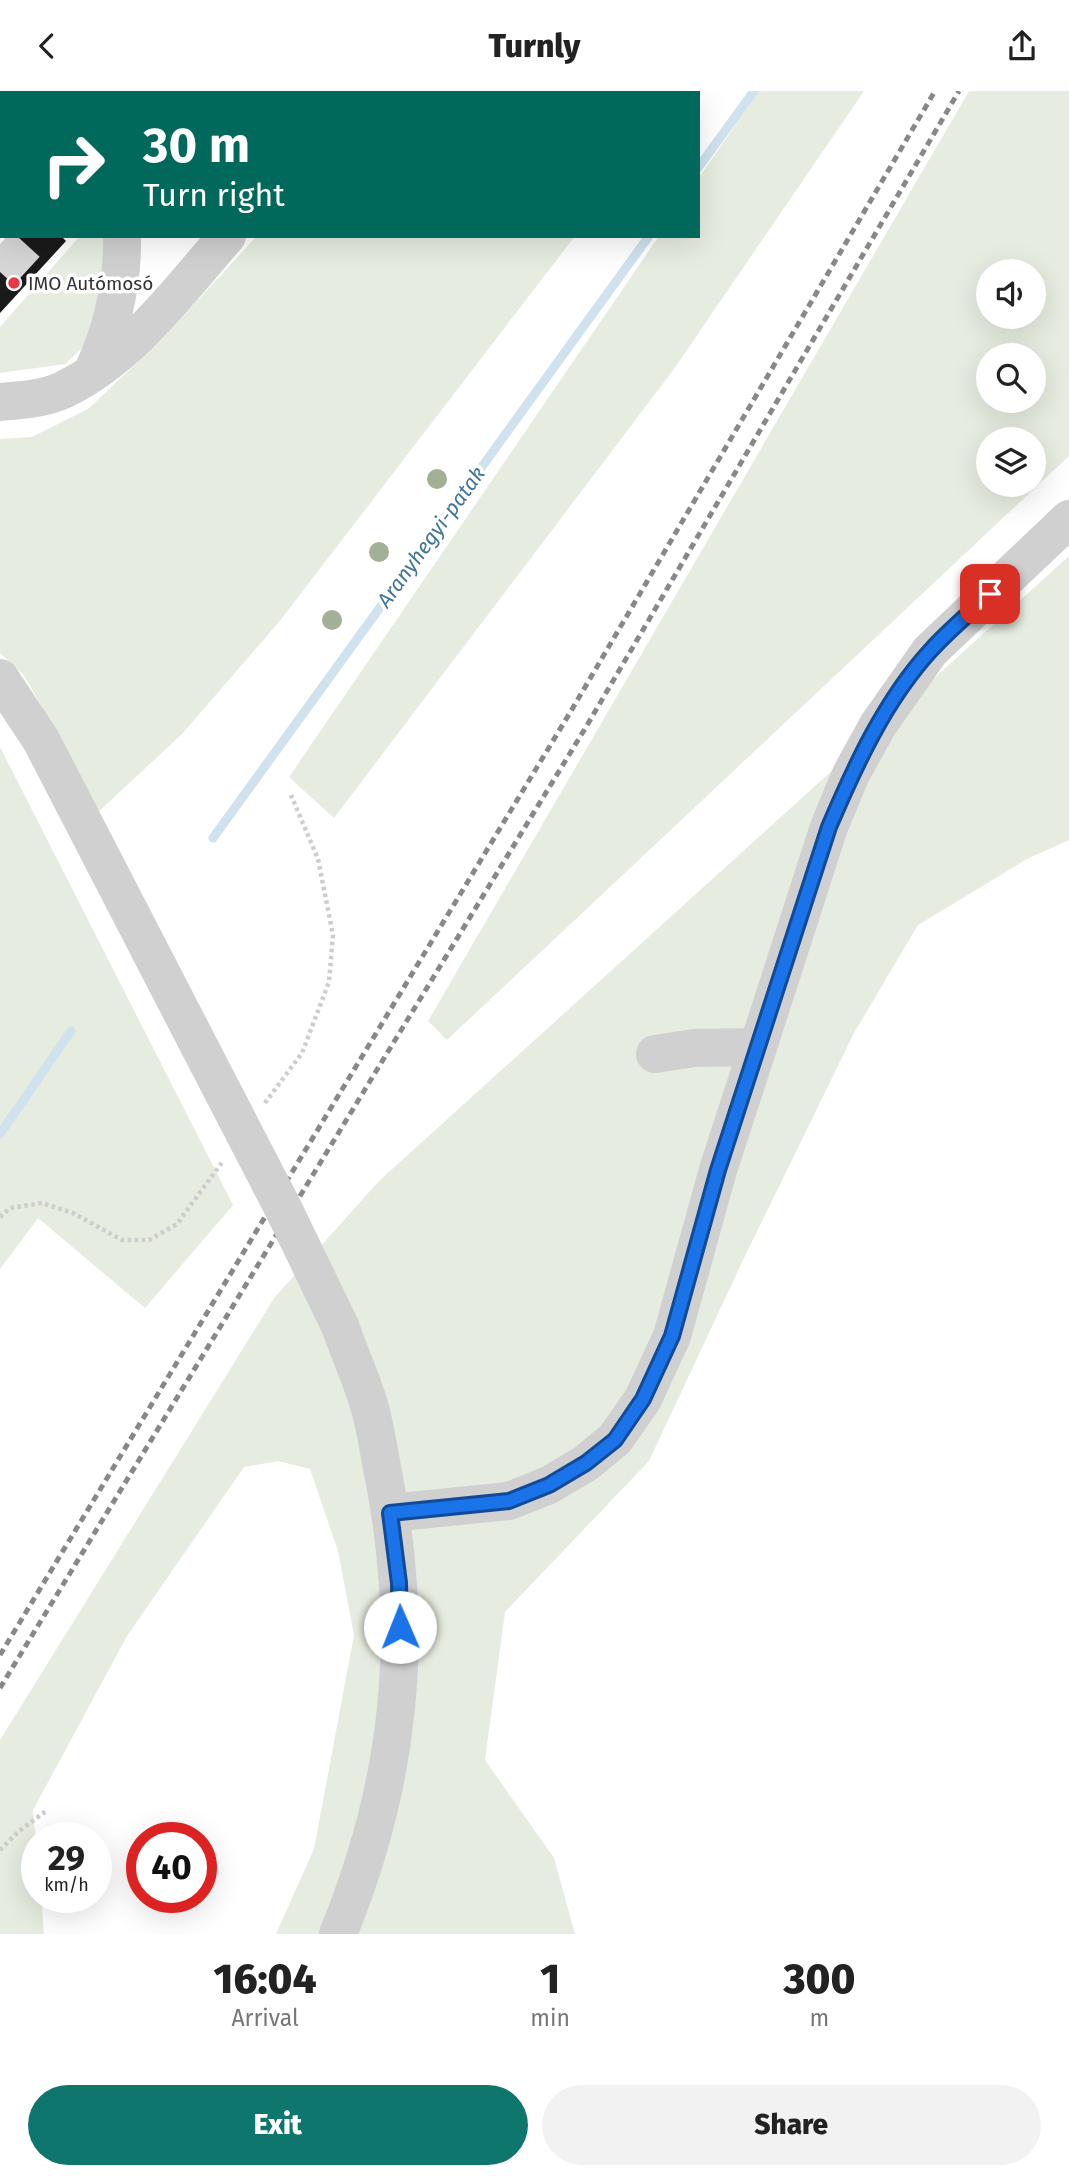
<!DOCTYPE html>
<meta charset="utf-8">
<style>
:root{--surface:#fff;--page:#f2f2f2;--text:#222;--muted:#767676;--accent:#0f766e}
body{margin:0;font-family:"Fira Sans",sans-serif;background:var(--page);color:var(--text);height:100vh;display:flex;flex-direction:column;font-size:26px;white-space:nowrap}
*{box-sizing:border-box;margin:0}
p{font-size:23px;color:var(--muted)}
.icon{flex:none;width:38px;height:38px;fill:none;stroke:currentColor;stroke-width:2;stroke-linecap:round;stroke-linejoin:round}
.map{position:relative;height:1843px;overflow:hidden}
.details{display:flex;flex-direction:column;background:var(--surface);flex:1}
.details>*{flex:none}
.hud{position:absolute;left:0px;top:0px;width:700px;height:147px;box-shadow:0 7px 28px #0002;background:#00695c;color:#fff;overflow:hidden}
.fabs{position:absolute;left:976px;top:168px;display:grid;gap:14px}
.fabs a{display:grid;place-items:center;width:70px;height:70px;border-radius:50%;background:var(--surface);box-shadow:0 7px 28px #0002;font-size:35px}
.speed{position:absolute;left:21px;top:1731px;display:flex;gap:14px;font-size:35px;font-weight:700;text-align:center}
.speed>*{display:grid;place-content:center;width:91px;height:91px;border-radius:50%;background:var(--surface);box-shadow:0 7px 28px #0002;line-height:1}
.speed small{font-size:18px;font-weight:400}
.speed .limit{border:10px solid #d22;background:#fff;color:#111}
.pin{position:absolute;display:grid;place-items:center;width:60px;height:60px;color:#fff;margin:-30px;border-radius:14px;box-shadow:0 4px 10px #0006}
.me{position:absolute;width:77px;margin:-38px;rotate:359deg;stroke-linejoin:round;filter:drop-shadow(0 0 5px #0008)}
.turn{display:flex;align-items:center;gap:24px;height:147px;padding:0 28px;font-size:32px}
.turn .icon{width:91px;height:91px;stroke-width:2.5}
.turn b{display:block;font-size:49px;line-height:60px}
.eta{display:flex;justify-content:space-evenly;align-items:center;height:119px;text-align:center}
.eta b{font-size:42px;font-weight:800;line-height:49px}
.action{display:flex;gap:14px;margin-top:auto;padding:14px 28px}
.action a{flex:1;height:80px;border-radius:42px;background:var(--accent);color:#fff;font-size:28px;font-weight:800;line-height:80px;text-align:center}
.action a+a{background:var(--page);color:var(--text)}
header{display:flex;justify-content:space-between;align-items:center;height:91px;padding:0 28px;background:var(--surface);font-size:32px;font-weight:800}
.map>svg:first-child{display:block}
.green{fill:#e6ecdf;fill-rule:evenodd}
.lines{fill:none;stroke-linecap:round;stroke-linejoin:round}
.stream{stroke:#cfe2ee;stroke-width:9}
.building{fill:#1a1a1a}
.minor-tunnel{stroke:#d6d6d6;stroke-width:38;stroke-dasharray:38 19;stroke-linecap:butt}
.path{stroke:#cdcdcd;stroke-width:4.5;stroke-dasharray:3.5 3.5;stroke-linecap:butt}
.minor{stroke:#d0d0d0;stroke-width:38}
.rail{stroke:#888;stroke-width:5;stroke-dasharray:7 5;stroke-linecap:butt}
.minor-bridge{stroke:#d0d0d0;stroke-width:38}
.tree{fill:#a2b095}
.route-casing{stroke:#114b97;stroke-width:18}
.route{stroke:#1a73e8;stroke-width:12}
.poi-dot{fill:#e63946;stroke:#fff;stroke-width:2.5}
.labels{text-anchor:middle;stroke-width:7;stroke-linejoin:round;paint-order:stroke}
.poi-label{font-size:19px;fill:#333;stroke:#fff;text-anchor:start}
.water-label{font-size:21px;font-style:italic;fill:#3f7597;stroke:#fff}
</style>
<header><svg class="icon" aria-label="back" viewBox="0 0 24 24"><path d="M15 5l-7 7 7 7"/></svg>Turnly<svg class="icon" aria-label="share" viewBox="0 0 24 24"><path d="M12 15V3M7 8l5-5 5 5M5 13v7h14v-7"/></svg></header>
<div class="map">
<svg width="1069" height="1843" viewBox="0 0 1069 1843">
<rect width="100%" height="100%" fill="#fff"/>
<!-- green -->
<g class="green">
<polygon points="382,0 693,0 381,2"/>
<polygon points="759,0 864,0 674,278 334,727 289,686 659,145 698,145 698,88"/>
<path d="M969 0H1069V365L447 949 428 930ZM989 180H1034V226H989ZM989 264H1034V310H989ZM989 348H1034V394H989Z"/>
<polygon points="80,145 119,145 92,248 65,273 0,282 0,236"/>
<polygon points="257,145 575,145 279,531 182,643 94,725 53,635 23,583 0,562 0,348 32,346 88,318 159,251"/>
<polygon points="1069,465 1069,749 1027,768 918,834 854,942 744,1167 649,1370 505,1521 485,1669 554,1767 575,1843 276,1843 314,1758 354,1544 338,1460 310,1378 278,1370 244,1376 127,1545 33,1719 37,1763 37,1806 41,1806 44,1843 0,1843 0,1649 275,1206 379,1090"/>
<polygon points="0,656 233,1114 145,1217 38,1127 0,1178"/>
</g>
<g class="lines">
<!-- stream -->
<g class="stream">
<polyline points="698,77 754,0"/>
<polyline points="213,747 649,145"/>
<polyline points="0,1043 71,940"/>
</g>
</g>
<!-- building -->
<polygon class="building" points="15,145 61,145 66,150 0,222 0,162"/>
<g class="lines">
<!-- minor-tunnel -->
<polyline class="minor-tunnel" points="0,181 33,145"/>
<!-- path -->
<g class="path">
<polyline points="265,1012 302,962 329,891 333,844 318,768 291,704"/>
<polyline points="0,1126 10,1117 42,1112 73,1122 122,1149 149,1149 177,1133 223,1070"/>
<polyline points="0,1759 19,1740 46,1720"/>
</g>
<!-- minor -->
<g class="minor">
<polyline points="96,0 97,2"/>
<polyline points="352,2 353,0"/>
<polyline points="0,99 2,97"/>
<path d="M92 282C112 239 123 193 122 145"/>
<path d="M0 311C22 309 43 308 63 299 130 267 179 200 227 145"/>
<polyline points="0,587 41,649 195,947"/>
<polyline points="655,963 694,957 758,956"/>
<polyline points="390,1422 509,1410 549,1394 586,1372 615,1348 643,1308 672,1245 718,1079 758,956 829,736 851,683 878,634 930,560 1069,428"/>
<path d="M338 1843C400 1692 415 1547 384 1387 379 1363 376 1337 369 1314 361 1287 349 1261 340 1235"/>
</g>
<!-- rail -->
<g class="rail">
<polyline points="0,1564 571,620 935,0"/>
<polyline points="0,1597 586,636 959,0"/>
</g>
<!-- minor-bridge -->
<polyline class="minor-bridge" points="195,947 283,1117 340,1235"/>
</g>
<!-- trees -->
<g class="tree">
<circle cx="437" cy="388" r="10"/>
<circle cx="379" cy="461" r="10"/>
<circle cx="332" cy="529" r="10"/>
</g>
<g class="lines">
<!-- route casing -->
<g class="route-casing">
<path id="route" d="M400 1536 399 1492 390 1422 509 1410 549 1394 586 1372 615 1349 643 1308 672 1245 718 1079 829 736C855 675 885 609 931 559 949 539 970 522 990 503"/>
</g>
<!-- route -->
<use href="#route" class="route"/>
</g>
<!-- markers -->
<circle class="poi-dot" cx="14" cy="192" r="7"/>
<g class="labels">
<!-- poi labels -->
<g class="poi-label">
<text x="28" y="199">IMO Autómosó</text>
</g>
<!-- water labels -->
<g class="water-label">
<text transform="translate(431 446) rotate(-54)" y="7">Aranyhegyi-patak</text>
</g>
</g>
</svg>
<div class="fabs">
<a><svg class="icon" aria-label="sound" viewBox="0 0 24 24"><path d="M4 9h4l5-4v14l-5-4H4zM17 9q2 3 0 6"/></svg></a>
<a><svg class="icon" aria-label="search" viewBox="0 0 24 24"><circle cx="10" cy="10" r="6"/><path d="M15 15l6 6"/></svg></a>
<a><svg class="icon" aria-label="layers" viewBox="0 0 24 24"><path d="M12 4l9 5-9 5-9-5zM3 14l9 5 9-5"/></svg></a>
</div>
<div class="speed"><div>29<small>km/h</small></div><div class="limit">40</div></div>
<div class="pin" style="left:990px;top:503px;background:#d93025"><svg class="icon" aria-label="arrive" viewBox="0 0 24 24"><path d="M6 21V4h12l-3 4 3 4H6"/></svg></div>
<svg class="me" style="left:400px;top:1536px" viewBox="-20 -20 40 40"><circle r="19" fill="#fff"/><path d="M0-13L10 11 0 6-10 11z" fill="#1a73e8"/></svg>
<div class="hud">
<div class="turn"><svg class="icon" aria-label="right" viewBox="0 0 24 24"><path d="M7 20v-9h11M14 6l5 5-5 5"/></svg><div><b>30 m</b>Turn right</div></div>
</div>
</div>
<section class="details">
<div class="eta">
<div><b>16:04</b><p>Arrival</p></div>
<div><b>1</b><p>min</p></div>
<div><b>300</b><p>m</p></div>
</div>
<div class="action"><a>Exit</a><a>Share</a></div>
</section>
